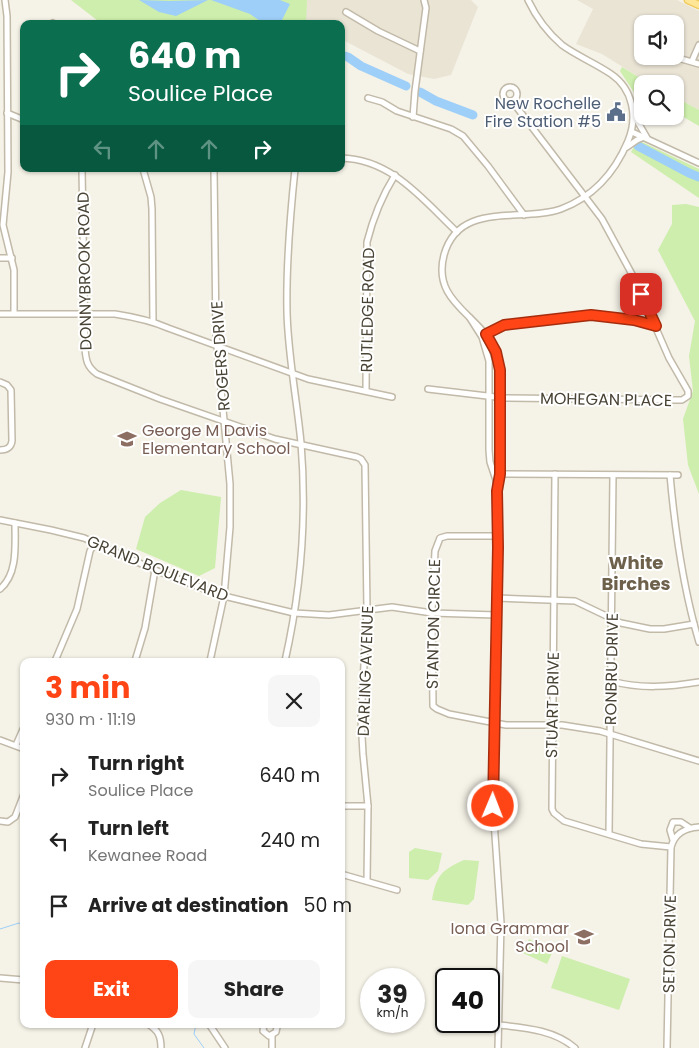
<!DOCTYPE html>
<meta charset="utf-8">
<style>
:root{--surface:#fff;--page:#f6f6f6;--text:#222;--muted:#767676;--accent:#ff4415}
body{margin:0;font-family:Poppins,sans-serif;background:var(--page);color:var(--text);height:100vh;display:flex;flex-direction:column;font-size:19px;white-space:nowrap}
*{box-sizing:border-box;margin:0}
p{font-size:16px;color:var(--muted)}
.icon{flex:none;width:28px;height:28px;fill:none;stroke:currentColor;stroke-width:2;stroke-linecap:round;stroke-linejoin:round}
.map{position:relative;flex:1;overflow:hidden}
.side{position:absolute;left:20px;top:658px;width:325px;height:370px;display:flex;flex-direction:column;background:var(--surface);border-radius:10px;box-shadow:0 1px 4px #0004}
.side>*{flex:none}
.guide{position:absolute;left:20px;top:20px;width:325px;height:152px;border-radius:10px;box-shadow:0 1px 4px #0004;background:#0b6e4f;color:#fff;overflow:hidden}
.fabs{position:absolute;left:634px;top:15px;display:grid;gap:10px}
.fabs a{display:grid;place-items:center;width:50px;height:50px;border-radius:10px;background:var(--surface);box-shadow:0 1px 4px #0004;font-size:25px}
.speed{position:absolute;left:360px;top:968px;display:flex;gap:10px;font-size:25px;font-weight:700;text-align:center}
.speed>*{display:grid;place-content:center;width:65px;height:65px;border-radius:50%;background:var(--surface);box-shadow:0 1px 4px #0004;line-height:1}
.speed small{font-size:12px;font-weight:400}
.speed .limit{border:2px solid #111;border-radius:8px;background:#fff;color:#111}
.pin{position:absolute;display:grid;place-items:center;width:42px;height:42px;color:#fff;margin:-21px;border-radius:10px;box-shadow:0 2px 8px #0006}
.me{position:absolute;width:55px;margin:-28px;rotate:1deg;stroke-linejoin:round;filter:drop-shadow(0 0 4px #0008)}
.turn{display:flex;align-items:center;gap:18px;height:105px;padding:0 25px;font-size:22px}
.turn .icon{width:65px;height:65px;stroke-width:2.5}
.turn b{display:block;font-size:35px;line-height:42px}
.lanes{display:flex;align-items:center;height:48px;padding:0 25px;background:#0003;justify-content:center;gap:25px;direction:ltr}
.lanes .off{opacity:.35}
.round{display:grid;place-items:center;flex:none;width:52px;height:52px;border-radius:10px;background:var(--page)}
.overview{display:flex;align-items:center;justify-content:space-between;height:85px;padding:0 25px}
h1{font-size:30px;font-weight:700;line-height:38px;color:var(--accent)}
.action{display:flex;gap:10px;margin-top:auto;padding:10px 25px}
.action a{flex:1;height:58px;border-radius:10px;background:var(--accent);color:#fff;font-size:20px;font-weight:700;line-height:58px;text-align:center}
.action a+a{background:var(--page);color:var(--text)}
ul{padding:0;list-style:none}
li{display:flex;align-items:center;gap:15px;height:65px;padding:0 25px}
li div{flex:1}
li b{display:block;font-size:19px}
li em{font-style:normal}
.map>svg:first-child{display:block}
.residential{fill:#eae4d5;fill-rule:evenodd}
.green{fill:#cdeeac}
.water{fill:#9ecff8}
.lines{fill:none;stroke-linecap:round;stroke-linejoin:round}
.stream{stroke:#9ecff8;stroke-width:1}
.river{stroke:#9ecff8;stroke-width:9}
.minor-casing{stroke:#c2baa9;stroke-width:8}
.major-casing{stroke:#f0ca5b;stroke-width:9}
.minor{stroke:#fff;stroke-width:5}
.major{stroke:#ffe697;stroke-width:6}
.route-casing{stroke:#a62c0e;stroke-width:12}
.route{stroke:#ff4415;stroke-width:9}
.labels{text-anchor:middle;stroke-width:4;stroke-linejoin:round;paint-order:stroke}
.service-label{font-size:16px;fill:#4e5e75;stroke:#fff;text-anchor:end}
.street-label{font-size:16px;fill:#494335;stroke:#fff}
.education-label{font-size:16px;fill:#785e54;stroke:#fff;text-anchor:start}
.neighbourhood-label{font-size:18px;font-weight:bold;fill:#6d614b;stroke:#fff}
</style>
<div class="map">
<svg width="699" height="1048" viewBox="0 0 699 1048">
<rect width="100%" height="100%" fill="#f5f2e7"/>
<!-- residential -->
<g class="residential">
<polygon points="307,0 471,0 478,7 451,75 434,79 408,74 341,39 341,24 312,24 305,20"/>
<path d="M577 0H677L699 11V110L675 97V84H650L602 54 576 44 593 9ZM642 24H675V56H642Z"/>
</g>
<!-- green -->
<g class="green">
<polygon points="71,0 307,0 306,24 102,24"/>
<polygon points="622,67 650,84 642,84 642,116 645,116 642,117 637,97 620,71"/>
<polygon points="675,97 699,110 699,126 675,112"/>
<polygon points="638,140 699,169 699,198 631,152"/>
<polygon points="686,204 699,207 699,494 688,465 683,419 693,391 689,356 695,321 658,250 672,224 672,205"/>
<polygon points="181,490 221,497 215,568 199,576 136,549 145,517 160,503"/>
<polygon points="415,848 442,853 438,871 428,880 409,878 409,852"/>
<path d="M464 860 479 861 474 899 468 905 432 900C436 875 442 870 464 860Z"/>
<polygon points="529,939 553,951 547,964 523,953"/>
<polygon points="562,956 630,979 619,1010 551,988"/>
</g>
<!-- water -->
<g class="water">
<polygon points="139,0 169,1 208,0 176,16 159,12"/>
<polygon points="211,0 280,0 290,4 280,24 264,24 250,14"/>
</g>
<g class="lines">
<!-- stream -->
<g class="stream">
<polyline points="0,929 19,923 24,925"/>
<polyline points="196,1024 194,1034 204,1048"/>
</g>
<!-- river -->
<g class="river">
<polyline points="341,55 348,57 361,66 406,86"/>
<polyline points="420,92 436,101 473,115"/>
<polyline points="638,146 689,173 699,177"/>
</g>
<!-- minor casing -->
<g class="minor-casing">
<g id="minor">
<polyline points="5,0 7,16 8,172 3,225 14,270 14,313"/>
<polyline points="346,12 378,31 420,51"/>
<polyline points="53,23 55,24"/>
<polyline points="671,56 699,64"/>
<polyline points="692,61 699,45"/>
<circle cx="510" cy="94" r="7"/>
<polyline points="368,98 382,102 397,111 451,129 463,136 488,166 524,215"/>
<polyline points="7,113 24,120"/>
<polyline points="413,117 415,91 426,8 424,0"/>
<polyline points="635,117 647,138"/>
<polyline points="632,132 699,163"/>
<polyline points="627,147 637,140 644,137"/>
<path d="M341 158C392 159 423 200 457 232"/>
<path d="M82 169 85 349C86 360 87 367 97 374L160 399 275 439 357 457 361 459 365 465 367 610 361 719 363 754 368 806 367 881"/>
<polyline points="143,169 151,197 152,209 153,322"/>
<polyline points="0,258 12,258"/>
<path d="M0 314H115C134 317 150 320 168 328L308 379 392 397"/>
<polyline points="470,318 482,337 489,361 489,450 490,462 496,480 497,491 498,536 493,806 501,923 498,1048"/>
<polyline points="485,335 504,325 591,315 634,320 656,326"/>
<path d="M0 382 7 385 11 390 12 441C11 448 7 450 0 450"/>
<polyline points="428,389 504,398 675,400 682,400 688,396 688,391 669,358 634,278 602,219 512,101"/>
<path d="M366 391 367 242C373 218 382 196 395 175"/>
<polyline points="497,474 678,475"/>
<polyline points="555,474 552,809 554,813 564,821 641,844 671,847"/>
<path d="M670 475C675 531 683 588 699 642"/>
<path d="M499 484C500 462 500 439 500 417 500 396 503 372 496 353 483 315 431 304 444 255 459 200 522 223 561 209 593 197 615 172 628 141 638 117 633 89 611 74 595 63 577 56 562 45 548 33 536 17 528 0"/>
<polyline points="0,520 51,530 84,538 155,570 204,589 224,596 294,613 329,615 392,607 432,613 496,615"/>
<polyline points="498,536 447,536 440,538 435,551 432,613 433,706 437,709 449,714 506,725 562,725 600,731 699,761"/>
<path d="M0 589C18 574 15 545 15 523"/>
<polyline points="496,598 575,601 621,623 650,629 664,629 694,624"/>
<polyline points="55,661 77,609 90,551 95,543"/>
<polyline points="135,661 145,628 155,570"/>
<polyline points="210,661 224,596 230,527 230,484 216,335 214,169"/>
<path d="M285 661C301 590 307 516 301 443 297 400 288 356 287 312 286 264 290 217 295 169"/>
<path d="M611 681C640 689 669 687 699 682"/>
<polyline points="0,740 24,749"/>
<polyline points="16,745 24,727"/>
<polyline points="341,806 368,806"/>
<polyline points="0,821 8,822 15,817 24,794"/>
<polyline points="609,833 613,475"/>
<polyline points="673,840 670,830 673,822 681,822 690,828"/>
<polyline points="341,874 397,890"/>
<polyline points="0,978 24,980"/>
<path d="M148 1024C158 1030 161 1036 161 1048"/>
<polyline points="209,1024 225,1048"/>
<polyline points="264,1024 263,1031 269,1036 276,1032 277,1027 275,1024"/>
<path d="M499 1025C526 1028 554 1030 575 1048"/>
<polyline points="272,1036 272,1048"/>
<polyline points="85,1048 93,1024"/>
<path d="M667 1048 671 847C675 833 685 828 699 827"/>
</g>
</g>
<!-- major casing -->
<g class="major-casing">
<polyline id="major" points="688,0 699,5"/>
</g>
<!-- minor -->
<use href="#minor" class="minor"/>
<!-- major -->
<use href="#major" class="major"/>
</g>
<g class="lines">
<!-- route casing -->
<g class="route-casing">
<polyline id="route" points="493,806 498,547 497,491 500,474 500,370 496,352 486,334 504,325 591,315 634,320 656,326 641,294"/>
</g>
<!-- route -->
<use href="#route" class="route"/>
</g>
<!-- icons -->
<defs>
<g id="civic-bare" transform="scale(1.5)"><path d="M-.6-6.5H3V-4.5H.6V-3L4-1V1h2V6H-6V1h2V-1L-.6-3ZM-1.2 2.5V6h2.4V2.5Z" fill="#5c6f8a" stroke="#fff" stroke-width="2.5" paint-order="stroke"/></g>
<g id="school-bare" transform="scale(1.5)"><path d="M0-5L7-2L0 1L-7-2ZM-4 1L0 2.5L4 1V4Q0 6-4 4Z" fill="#8d6e63" stroke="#fff" stroke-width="2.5" paint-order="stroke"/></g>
</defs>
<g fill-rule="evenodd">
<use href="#civic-bare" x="616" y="112"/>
<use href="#school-bare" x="127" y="439"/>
<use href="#school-bare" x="584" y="937"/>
</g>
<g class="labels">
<!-- service labels -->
<g class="service-label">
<text x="601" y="109">New Rochelle<tspan x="601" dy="18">Fire Station #5</tspan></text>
</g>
<!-- street labels -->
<g class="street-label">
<text transform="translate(84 271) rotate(-91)" y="6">DONNYBROOK ROAD</text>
<text transform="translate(367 310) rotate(-89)" y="6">RUTLEDGE ROAD</text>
<text transform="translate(220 356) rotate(-94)" y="6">ROGERS DRIVE</text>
<text transform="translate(606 399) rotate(1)" y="6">MOHEGAN PLACE</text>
<text transform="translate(158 568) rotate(22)" y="6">GRAND BOULEVARD</text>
<text transform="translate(433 624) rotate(-89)" y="6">STANTON CIRCLE</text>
<text transform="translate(611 669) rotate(-89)" y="6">RONBRU DRIVE</text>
<text transform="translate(365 671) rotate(-88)" y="6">DARLING AVENUE</text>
<text transform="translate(552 705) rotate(-89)" y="6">STUART DRIVE</text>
<text transform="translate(669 944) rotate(-89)" y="6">SETON DRIVE</text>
</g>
<!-- education labels -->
<g class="education-label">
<text x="142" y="436">George M Davis<tspan x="142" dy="18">Elementary School</tspan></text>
<text x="569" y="934" text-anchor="end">Iona Grammar<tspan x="569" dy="18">School</tspan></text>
</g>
<!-- neighbourhood labels -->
<g class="neighbourhood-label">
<text x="636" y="569">White<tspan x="636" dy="21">Birches</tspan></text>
</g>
</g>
</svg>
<div class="fabs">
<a><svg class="icon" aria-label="sound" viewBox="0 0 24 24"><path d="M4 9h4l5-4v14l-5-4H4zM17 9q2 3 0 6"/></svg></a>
<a><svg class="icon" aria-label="search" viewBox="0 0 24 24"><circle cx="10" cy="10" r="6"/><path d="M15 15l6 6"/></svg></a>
</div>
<div class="speed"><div>39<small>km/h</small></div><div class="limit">40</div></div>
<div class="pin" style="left:641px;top:294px;background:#d93025"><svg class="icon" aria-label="arrive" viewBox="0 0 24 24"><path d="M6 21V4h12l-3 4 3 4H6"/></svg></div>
<svg class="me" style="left:493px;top:806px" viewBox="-20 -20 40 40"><circle r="17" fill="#ff4415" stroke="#fff" stroke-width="3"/><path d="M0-11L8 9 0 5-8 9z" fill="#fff"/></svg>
<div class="guide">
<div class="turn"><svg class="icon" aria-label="right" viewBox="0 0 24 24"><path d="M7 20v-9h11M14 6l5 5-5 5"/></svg><div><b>640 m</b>Soulice Place</div></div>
<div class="lanes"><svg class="icon off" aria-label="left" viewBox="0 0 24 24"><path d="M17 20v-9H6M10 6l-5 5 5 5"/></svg><svg class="icon off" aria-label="ahead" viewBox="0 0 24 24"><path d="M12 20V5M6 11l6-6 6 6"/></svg><svg class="icon off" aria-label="ahead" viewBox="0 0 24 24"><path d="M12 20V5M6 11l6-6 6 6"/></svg><svg class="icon" aria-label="right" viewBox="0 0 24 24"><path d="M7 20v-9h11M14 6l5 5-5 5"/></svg></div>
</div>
<section class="side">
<div class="overview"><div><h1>3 min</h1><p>930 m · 11:19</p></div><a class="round"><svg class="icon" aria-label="close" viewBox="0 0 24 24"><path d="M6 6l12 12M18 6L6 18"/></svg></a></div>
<ul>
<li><svg class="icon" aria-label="right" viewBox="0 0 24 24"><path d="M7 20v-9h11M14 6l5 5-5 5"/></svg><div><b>Turn right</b><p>Soulice Place</p></div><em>640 m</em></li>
<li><svg class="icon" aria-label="left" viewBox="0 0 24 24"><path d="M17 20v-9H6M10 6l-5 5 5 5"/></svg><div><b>Turn left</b><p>Kewanee Road</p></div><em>240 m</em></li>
<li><svg class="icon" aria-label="arrive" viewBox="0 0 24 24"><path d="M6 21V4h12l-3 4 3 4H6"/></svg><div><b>Arrive at destination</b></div><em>50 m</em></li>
</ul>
<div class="action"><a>Exit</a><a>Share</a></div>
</section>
</div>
